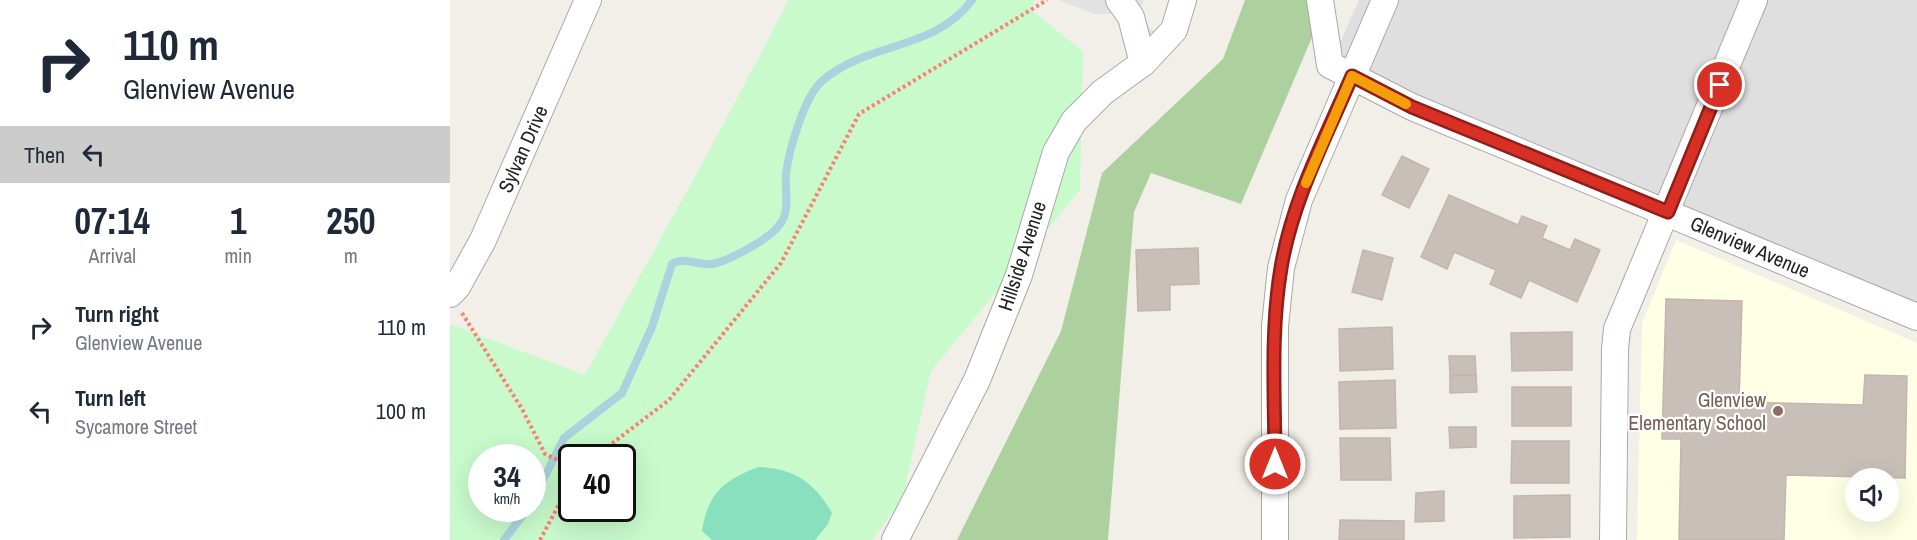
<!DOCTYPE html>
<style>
:root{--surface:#fff;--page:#f6f6f7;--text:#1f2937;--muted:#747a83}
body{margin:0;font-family:"Archivo Narrow",sans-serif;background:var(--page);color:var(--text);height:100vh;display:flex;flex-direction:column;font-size:22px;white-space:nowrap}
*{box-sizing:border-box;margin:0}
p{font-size:20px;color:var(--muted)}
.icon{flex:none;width:33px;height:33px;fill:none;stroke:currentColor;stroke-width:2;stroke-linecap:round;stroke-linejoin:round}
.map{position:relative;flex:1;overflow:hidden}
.panel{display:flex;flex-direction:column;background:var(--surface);width:450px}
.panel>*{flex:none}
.guide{background:#fff;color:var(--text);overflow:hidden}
.fabs{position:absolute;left:1395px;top:468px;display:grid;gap:12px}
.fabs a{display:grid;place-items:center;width:54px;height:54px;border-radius:50%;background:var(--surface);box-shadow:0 6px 24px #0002;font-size:30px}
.speed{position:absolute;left:18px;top:444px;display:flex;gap:12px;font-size:30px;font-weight:700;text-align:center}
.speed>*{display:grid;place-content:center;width:78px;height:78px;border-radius:50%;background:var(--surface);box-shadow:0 6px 24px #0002;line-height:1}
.speed small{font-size:15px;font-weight:400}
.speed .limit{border:3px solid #111;border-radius:9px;background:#fff;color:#111}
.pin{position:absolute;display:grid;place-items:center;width:51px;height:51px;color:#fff;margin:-26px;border:3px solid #fff;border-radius:50%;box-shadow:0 2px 6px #0007}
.me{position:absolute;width:66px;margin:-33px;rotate:0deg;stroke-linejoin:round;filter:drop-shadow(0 0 4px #0008)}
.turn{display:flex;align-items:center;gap:21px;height:126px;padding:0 24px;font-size:27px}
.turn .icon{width:78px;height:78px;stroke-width:2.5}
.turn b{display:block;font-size:42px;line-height:51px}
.then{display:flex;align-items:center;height:57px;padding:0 24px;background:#0003;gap:12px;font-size:22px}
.eta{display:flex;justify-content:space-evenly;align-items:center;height:102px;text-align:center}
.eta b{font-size:36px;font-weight:700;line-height:42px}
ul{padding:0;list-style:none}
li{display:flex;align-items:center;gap:18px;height:84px;padding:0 24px}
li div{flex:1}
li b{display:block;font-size:22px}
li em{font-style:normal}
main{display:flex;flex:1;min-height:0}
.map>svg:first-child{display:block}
.residential{fill:#e0dfdf}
.education{fill:#ffffe5;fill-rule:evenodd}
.forest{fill:#add19e}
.park{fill:#c8facc;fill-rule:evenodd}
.pitch{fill:#88e0be}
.parking{fill:#e2e2e2}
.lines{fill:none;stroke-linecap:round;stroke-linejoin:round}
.stream{stroke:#aad3df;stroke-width:8}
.building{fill:#c7bfb8;stroke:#c4b6ab;stroke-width:1.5}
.minor-casing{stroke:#a9a9a9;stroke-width:28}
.path{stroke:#fa8072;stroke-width:4;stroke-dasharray:3 3;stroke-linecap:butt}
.minor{stroke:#fff;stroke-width:26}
.route-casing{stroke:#8d1f18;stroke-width:15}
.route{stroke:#d93025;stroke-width:10}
.slow{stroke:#f59e0b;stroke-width:10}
.education-dot{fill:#8d6e63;stroke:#fff;stroke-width:2}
.labels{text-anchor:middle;stroke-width:4.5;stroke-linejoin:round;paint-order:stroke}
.street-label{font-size:20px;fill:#222;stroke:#fff}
.education-label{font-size:20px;fill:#785e54;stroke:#fff;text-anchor:end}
</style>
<main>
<section class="panel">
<div class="guide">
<div class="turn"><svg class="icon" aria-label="right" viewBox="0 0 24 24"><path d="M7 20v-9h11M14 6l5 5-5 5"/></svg><div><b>110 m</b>Glenview Avenue</div></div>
<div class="then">Then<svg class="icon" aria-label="left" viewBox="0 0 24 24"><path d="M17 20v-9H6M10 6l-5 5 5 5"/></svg></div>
</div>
<div class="eta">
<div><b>07:14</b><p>Arrival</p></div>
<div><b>1</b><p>min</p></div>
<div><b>250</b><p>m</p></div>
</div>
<ul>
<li><svg class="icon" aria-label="right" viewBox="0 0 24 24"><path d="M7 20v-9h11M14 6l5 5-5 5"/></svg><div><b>Turn right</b><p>Glenview Avenue</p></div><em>110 m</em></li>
<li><svg class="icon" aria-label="left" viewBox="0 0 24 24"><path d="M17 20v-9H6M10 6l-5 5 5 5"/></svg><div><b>Turn left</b><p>Sycamore Street</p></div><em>100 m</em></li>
</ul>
</section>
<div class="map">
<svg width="1467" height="540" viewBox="0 0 1467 540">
<rect width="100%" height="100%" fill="#f2efe9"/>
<!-- residential -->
<polygon class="residential" points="909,0 1467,0 1467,327 880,65"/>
<!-- education -->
<path class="education" d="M1226 240 1467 343V540H1187L1192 323ZM1406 478H1438V512H1406Z"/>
<!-- forest -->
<polygon class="forest" points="795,0 878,0 791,204 701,173 684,212 658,540 507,540 611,331 652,173 773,59"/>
<!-- park -->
<path class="park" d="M339 0H585L582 11 633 51 630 190 481 371 452 500 422 540H0V324L135 375 258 153ZM32 458H82V508H32ZM122 458H172V508H122Z"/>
<!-- pitch -->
<path class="pitch" d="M308 467C344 468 364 482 382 513L378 524 365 540H262L252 531C258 493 273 481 308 467Z"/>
<!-- parking -->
<polygon class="parking" points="609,0 694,0 687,15 696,27 707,32 681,53 665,14 645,14"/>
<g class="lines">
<!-- stream -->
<g class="stream">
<path d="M82 502 114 438 172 393 202 327 222 264C235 256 248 266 262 264 277 262 314 241 325 230 343 213 334 194 336 174 339 150 354 97 372 81 418 41 485 51 522 0"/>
<polyline points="54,540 78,508"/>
</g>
</g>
<!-- building -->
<g class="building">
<polygon points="952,156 979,169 959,208 932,195"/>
<polygon points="999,195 1068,225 1072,216 1097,226 1092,238 1120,250 1125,239 1150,250 1127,302 1079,280 1071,298 1040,284 1046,270 1004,252 997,269 971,257"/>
<polygon points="748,248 749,284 720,285 720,310 688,311 686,250"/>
<polygon points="913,250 943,258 932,300 902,292"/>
<polygon points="1216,299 1292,301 1289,402 1413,405 1415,375 1457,376 1455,478 1336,475 1334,540 1229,540 1231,439 1212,439"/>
<polygon points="942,327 943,369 890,371 889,329"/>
<polygon points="1122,332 1122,370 1062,371 1061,333"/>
<polygon points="999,356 1025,356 1026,375 1000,376"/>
<polygon points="1026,375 1027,392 1000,393 1000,376"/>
<polygon points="945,380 946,428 890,429 889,382"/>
<rect x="1062" y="387" width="59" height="39"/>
<polygon points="999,427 1026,427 1026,447 1000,448"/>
<polygon points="890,438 940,438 941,480 891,480"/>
<polygon points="1062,441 1119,441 1119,483 1061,483"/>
<polygon points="994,491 994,521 965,522 966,493"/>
<polygon points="1120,495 1120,537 1064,538 1064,496"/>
<polygon points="890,520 954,521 954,540 889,540"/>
</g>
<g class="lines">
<!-- minor casing -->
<g class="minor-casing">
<g id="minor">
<polyline points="669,0 681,17 693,63"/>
<polyline points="870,0 880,65 962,107 1467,317"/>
<polyline points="0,294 7,287 33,240 138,0"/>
<polyline points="445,540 527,380 569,275 606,152 624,121 653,92 693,63 724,30 733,0"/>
<polyline points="825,540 825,326 831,268 849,200 935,0"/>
<polyline points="1163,540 1165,349 1167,329 1304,0"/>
</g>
</g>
<!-- path -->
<g class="path">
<polyline points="12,313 72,409 95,454 122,467"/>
<polyline points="143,458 219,400 331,263 409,114 597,0"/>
<polyline points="90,540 122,480"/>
</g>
<!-- minor -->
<use href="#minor" class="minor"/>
</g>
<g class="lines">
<!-- route casing -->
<g class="route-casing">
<path id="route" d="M825 464C825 400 820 333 831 268 842 201 875 139 902 76L962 107 1218 212 1270 85"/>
</g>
<!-- route -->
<use href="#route" class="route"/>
<!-- slow -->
<polyline class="slow" points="856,183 902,76 956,104"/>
</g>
<!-- markers -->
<circle class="education-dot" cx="1328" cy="411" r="6"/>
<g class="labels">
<!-- street labels -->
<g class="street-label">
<text transform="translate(73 149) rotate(-66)" y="7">Sylvan Drive</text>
<text transform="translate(1300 247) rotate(23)" y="7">Glenview Avenue</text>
<text transform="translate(572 256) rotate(-72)" y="7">Hillside Avenue</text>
</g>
<!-- education labels -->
<g class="education-label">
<text x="1316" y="407">Glenview<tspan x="1316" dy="23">Elementary School</tspan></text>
</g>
</g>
</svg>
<div class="fabs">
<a><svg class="icon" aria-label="sound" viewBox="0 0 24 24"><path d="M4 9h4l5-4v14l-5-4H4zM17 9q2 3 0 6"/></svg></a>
</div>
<div class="speed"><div>34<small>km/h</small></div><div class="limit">40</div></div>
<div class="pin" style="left:1270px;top:85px;background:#d93025"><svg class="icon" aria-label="arrive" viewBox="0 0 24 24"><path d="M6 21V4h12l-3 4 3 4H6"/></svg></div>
<svg class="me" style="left:825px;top:464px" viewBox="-20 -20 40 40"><circle r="17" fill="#d93025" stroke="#fff" stroke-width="3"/><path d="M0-11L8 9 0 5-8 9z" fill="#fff"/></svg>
</div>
</main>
